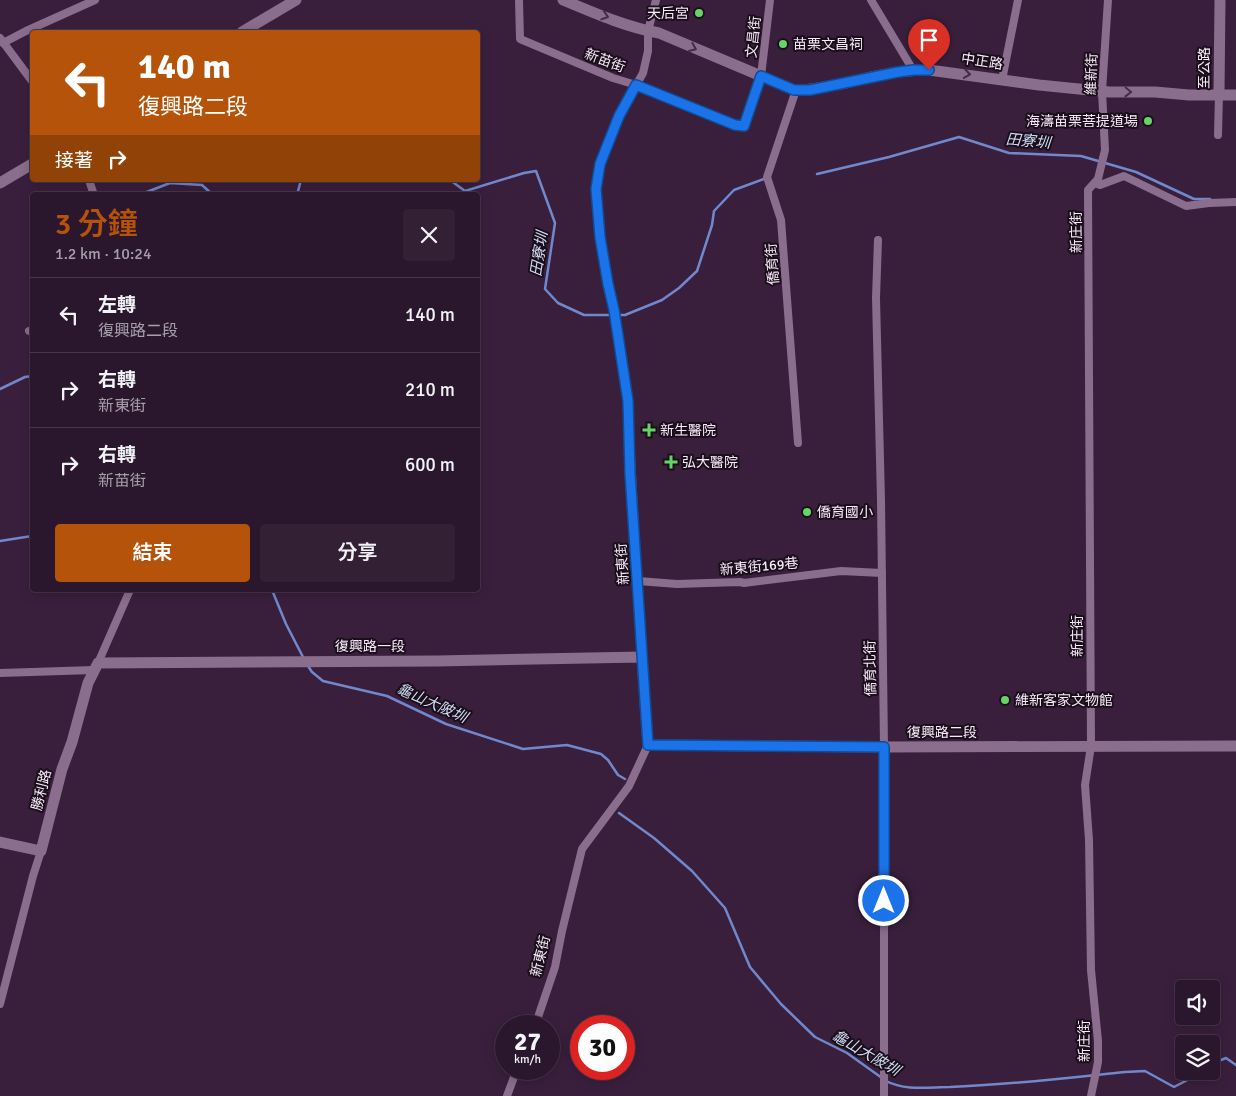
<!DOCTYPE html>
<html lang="zh-TW">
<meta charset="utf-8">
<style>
:root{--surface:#2b172d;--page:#332035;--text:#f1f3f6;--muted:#a69faa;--line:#473649;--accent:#b45309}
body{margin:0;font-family:Signika,"Noto Sans TC",sans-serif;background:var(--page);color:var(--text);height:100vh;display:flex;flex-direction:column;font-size:19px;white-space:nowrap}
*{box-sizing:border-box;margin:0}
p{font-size:16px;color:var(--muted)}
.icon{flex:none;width:28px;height:28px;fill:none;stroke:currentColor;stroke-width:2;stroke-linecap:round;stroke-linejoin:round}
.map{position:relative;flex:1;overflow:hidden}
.details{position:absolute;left:30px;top:192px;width:450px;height:400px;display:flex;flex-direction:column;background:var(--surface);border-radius:5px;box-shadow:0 2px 12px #0003,0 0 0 1px var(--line)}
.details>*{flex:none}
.banner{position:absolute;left:30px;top:30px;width:450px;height:152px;border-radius:5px;box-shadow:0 2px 12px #0003,0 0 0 1px var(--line);background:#b45309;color:#fff;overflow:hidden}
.buttons{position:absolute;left:1175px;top:980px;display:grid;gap:10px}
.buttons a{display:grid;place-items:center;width:45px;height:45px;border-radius:5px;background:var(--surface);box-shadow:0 2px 12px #0003,0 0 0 1px var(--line);font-size:25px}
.speed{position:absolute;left:495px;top:1015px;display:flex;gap:10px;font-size:25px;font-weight:700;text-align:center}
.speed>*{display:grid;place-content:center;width:65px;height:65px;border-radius:50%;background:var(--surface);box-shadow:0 2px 12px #0003,0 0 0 1px var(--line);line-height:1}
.speed small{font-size:12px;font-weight:400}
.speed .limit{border:8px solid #d22;background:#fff;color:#111}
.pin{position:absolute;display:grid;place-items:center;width:42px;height:42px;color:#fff;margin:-51px -21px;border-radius:50% 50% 50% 0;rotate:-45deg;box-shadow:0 0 5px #0007}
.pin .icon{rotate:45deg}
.me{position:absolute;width:55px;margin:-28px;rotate:0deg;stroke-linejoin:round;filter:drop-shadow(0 0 4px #0008)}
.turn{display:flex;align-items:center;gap:18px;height:105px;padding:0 25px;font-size:22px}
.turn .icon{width:65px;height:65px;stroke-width:2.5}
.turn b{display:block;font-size:35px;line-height:42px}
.then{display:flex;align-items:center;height:48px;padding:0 25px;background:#0003;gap:10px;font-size:19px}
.round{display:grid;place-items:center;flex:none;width:52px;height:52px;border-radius:5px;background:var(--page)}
.head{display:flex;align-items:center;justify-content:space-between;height:85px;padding:0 25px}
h1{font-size:30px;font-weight:600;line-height:38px;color:var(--accent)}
.action{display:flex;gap:10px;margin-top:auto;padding:10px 25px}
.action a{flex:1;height:58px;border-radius:5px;background:var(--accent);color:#fff;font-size:20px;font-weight:600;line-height:58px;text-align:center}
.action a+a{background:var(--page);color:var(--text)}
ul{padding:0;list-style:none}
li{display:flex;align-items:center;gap:15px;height:75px;padding:0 25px;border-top:1px solid var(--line)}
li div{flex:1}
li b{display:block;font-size:19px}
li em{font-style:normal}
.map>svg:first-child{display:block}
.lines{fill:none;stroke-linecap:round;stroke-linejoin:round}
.stream{stroke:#7188cd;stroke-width:2.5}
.street{stroke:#8b6d8e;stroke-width:8}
.secondary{stroke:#8b6d8e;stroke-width:11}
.oneway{stroke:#422f43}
.route-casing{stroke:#114b97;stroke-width:12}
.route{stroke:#1a73e8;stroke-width:9}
.poi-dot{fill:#67d466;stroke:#1a0e1b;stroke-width:2}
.labels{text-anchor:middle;stroke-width:4;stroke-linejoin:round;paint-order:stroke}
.poi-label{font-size:14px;fill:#fae9fb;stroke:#1a0e1b;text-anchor:start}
.street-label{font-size:14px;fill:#fae9fb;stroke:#1a0e1b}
.water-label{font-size:15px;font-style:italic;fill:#d0dcf4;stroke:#1a0e1b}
</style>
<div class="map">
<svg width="1236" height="1096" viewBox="0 0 1236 1096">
<rect width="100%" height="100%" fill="#391f3c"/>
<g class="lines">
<!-- stream -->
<g class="stream">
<polyline points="817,174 889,157 959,137 1009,153 1081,156 1136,172 1194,199 1210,199"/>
<polyline points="450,180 465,191 524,173 536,171 555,223 545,289 558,303 584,315 625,315 662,300 679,288 697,271 712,225 714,211 734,190 764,179"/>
<polyline points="139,195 170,183 202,185 213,195"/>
<polyline points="297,195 301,180"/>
<polyline points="0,389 25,377 32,376"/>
<polyline points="0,541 32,536"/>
<polyline points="272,590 286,624 304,659"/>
<polyline points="308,666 312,672 323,681 387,696 446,724 523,749 567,745 601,754 608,760 618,775 625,779"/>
<polyline points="619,813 654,838 692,871 725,908 750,967 781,1004 815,1037 847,1053 882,1078"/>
<polyline points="1211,1064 1226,1058 1236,1065"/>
<path d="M886 1081C905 1091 929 1087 950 1087 1009 1085 1067 1078 1125 1072L1145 1071 1174 1087 1195 1076 1198 1071"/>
</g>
<!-- street -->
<g class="street">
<polyline points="519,0 520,39 613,78 636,85 735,125 744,126 761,76 770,0"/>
<polyline points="871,0 913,70"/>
<polyline points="0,38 32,81"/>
<polyline points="3,43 26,31 95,0"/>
<polyline points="1002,80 1018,0"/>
<polyline points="796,90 767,177 781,220 798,443"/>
<polyline points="1218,135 1219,94"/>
<polyline points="89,180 94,195"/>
<polyline points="1095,183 1100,185 1124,176 1186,206 1209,203 1236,202"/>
<polyline points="878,240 876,298 881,500 884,747 884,1096"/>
<polyline points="29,331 32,330"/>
<polyline points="638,581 677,584 740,582 744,583 841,571 882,573"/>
<polyline points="642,657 628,401 614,310 607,284 600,237 596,189 600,164 619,116 643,73 648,51 648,31 656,0"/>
<polyline points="98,663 130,590"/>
<polyline points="0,673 94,670"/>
<polyline points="0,1004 33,876 41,851"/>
<polyline points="535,1026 555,967 562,931 582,849 629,786 648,745"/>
<polyline points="507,1096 517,1069"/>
<polyline points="1091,1096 1098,1062 1098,1041 1091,970 1089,840 1085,785 1091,746 1088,190 1098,179 1105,150 1102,91 1108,0"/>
</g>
<!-- secondary -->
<g class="secondary">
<path d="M563 0C594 13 626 27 659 33L794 90C810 91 824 87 840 84 869 78 899 69 929 70L1039 85 1109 92H1155L1189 95H1236"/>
<polyline points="242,32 296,0"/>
<polyline points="1219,94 1220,0"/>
<polyline points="0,183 32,164"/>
<polyline points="0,842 41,851 62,769 72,742 88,683 98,663 437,661 642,657 648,745 884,747 1236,746"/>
</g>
</g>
<!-- one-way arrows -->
<defs><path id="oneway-chevron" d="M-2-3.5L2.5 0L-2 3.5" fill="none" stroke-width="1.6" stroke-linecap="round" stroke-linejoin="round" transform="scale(1.25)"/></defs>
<g class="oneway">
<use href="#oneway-chevron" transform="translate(605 16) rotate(18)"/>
<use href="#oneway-chevron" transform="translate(693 48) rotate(23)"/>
<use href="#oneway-chevron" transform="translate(967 74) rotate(8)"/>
<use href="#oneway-chevron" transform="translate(1128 92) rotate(1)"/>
</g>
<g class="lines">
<!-- route casing -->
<g class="route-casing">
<polyline id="route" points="884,901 884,747 648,745 630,473 628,401 614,310 608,284 600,237 596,189 600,164 619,116 636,85 735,125 744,126 761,76 794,90 810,90 898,72 914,70 929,70"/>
</g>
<!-- route -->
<use href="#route" class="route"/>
</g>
<!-- markers -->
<g class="poi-dot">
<circle cx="699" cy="13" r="5"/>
<circle cx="783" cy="44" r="5"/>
<circle cx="1148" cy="121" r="5"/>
<path d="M646.5 422.5h5v5h5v5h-5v5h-5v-5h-5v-5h5z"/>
<path d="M668.5 454.5h5v5h5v5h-5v5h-5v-5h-5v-5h5z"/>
<circle cx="807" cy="512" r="5"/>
<circle cx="1005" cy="700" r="5"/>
</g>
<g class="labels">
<!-- poi labels -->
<g class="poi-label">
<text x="689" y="18" text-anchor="end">天后宮</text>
<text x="793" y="49">苗栗文昌祠</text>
<text x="1138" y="126" text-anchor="end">海濤苗栗菩提道場</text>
<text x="660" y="435">新生醫院</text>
<text x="682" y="467">弘大醫院</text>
<text x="817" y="517">僑育國小</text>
<text x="1015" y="705">維新客家文物館</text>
</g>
<!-- street labels -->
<g class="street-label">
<text transform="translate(753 37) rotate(-84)" y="5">文昌街</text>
<text transform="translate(605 60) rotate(21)" y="5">新苗街</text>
<text transform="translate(982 61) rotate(9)" y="5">中正路</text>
<text transform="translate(1204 68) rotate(-90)" y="5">至公路</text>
<text transform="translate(1091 74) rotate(-88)" y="5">維新街</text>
<text transform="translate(1076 232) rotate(-91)" y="5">新庄街</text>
<text transform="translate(772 264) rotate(-94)" y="5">僑育街</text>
<text transform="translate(622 564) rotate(-94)" y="5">新東街</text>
<text transform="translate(759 566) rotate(-5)" y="5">新東街169巷</text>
<text transform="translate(1077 636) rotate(-90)" y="5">新庄街</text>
<text x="370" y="651">復興路一段</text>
<text transform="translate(870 668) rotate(-91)" y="5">僑育北街</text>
<text x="942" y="737">復興路二段</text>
<text transform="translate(41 790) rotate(-76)" y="5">勝利路</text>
<text transform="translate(540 956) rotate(-76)" y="5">新東街</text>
<text transform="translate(1084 1041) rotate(-90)" y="5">新庄街</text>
</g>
<!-- water labels -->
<g class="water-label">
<text transform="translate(1028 141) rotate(5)" y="5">田寮圳</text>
<text transform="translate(539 254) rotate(-81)" y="5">田寮圳</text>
<text transform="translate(432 703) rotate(24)" y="5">龜山大陂圳</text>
<text transform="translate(866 1053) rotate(30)" y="5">龜山大陂圳</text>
</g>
</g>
</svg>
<div class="buttons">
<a><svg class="icon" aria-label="sound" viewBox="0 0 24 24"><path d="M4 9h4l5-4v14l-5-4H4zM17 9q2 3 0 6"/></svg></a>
<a><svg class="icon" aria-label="layers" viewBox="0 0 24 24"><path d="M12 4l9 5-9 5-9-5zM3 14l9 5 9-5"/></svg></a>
</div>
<div class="speed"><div>27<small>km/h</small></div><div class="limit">30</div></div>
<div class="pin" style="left:929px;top:70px;background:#d93025"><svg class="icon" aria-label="arrive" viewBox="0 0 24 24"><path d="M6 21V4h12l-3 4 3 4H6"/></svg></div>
<svg class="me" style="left:884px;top:901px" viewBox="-20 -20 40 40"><circle r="17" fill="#1a73e8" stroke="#fff" stroke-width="3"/><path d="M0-11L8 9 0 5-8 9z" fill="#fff"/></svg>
<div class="banner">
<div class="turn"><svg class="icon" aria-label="left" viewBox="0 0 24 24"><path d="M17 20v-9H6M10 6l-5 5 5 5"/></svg><div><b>140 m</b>復興路二段</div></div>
<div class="then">接著<svg class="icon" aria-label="right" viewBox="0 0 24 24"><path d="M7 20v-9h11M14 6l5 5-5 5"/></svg></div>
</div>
<section class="details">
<div class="head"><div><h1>3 分鐘</h1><p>1.2 km · 10:24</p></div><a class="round"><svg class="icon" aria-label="close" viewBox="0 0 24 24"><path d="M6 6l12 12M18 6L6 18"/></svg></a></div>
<ul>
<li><svg class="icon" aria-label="left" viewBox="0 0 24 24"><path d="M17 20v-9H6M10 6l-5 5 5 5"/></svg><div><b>左轉</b><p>復興路二段</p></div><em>140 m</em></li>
<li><svg class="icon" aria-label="right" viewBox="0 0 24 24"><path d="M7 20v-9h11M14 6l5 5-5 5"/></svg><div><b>右轉</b><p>新東街</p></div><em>210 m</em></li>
<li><svg class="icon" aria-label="right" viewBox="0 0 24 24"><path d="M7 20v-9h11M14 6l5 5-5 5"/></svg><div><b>右轉</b><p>新苗街</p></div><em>600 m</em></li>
</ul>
<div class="action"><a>結束</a><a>分享</a></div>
</section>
</div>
